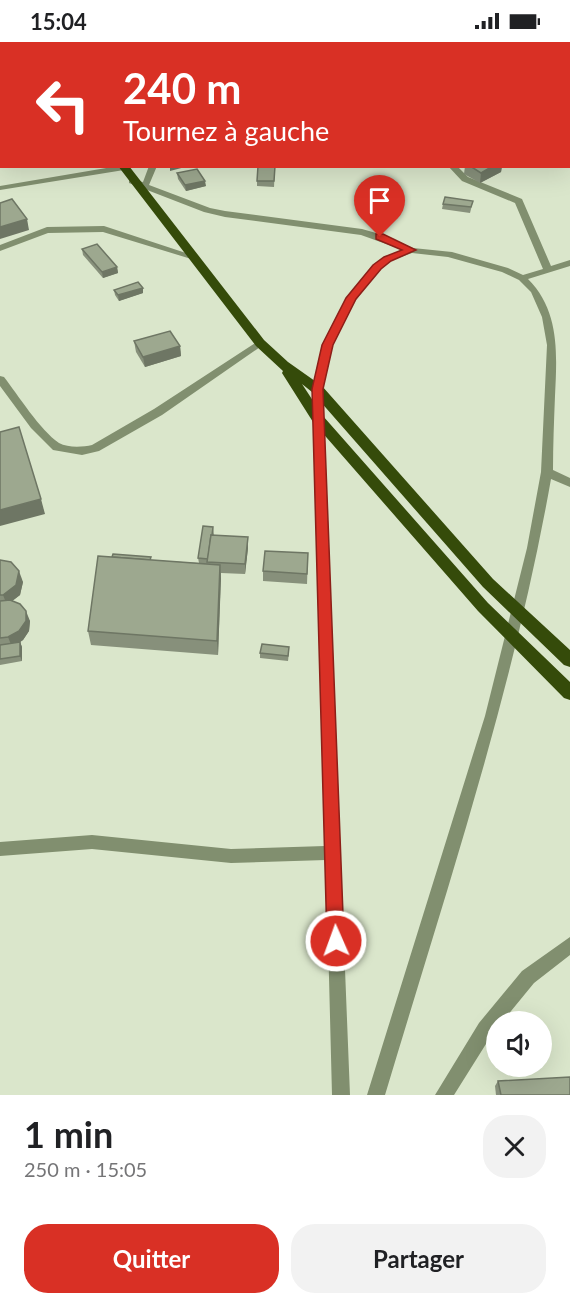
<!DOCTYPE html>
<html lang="fr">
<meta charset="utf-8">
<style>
:root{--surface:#fff;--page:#f2f2f2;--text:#202124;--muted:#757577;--accent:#d93025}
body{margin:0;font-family:Lato,sans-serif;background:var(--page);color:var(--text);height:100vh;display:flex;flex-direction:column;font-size:22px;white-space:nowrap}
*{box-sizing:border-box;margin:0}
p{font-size:20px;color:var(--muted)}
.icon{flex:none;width:33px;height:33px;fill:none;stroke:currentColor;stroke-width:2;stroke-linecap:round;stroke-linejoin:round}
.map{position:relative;height:1053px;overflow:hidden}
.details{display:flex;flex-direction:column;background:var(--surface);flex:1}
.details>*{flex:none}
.guide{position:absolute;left:0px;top:0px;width:570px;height:126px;box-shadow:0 6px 24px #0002;background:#d93025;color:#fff;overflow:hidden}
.fabs{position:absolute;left:486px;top:969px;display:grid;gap:12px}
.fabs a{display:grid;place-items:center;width:66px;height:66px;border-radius:50%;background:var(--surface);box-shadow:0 6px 24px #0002;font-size:30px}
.pin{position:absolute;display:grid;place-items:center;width:51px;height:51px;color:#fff;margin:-62px -26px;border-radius:50% 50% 50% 0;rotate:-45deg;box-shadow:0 0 6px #0007}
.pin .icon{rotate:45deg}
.me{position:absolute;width:66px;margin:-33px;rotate:358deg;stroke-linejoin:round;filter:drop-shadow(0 0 4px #0008)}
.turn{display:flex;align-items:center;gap:21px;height:126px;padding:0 24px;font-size:27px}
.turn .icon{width:78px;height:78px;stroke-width:2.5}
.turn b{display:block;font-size:42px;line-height:51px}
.round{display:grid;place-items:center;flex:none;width:63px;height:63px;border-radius:24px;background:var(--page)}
.overview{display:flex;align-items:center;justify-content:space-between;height:102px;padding:0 24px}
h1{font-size:36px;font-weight:700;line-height:45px}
.action{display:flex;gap:12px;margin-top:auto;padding:12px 24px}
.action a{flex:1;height:69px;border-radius:24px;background:var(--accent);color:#fff;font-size:24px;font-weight:700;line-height:69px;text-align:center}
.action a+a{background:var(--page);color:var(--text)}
.status{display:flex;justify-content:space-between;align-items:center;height:42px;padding:0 30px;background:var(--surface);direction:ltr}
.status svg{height:16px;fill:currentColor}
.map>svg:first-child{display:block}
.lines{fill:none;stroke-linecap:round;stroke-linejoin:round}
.minor{fill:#818f6f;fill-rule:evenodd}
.primary{fill:#354b0a;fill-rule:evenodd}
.wall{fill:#87907b}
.shaded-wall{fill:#6e7664}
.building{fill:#9da88f;stroke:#6e7664;stroke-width:1.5}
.route{fill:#d93025;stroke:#8d1f18;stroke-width:1.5}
</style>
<div class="status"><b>15:04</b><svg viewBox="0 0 49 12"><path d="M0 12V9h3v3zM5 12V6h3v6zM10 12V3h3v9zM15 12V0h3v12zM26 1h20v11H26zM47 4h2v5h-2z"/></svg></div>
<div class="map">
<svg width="570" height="1053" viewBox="0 0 570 1053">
<rect width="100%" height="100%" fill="#dae6cb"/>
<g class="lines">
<!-- minor -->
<g class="minor">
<rect x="273" y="0" width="6" height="2"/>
<polygon points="451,0 458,0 459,2 452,2"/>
<rect x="568" y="22" width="2" height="4"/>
<rect x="0" y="77" width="2" height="4"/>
<polygon points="118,124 128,126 124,128 0,148 0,144"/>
<path d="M149 124H157L149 143 210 166 225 169 362 187 383 193 413 206 452 210 508 226 523 233 543 227 515 161 462 139 448 124H457L468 135 522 157 551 224 570 218V224L528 237C560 269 557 312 555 354 554 379 553 403 553 428L570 436V445L551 437C514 647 446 849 385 1053H367L485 674 527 506 541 430 547 303 542 275 531 250 519 238 502 230 448 215 412 211 390 219 380 227 356 258 332 303 322 347 350 1053H332L326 818 231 821 92 807 0 814V800L92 793 231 807 325 804 312 347 322 303 347 257 374 223 384 215 403 208 361 193 225 175 204 170 129 141V137L143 140Z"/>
<polygon points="104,184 195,214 191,217 188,216 103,190 48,191 0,209 0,203 47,185"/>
<path d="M260 298 263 299V303L162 373 99 409 82 413 53 408 31 386 0 344V334L4 335C18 353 40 388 59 401 68 406 83 405 92 403L154 367Z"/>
<polygon points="570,895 570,913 534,941 502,980 496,980 496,986 454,1053 435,1053 479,981 522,929"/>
</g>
<!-- primary -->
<g class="primary">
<polygon points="116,0 124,0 115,2"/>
<polygon points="118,124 129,124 264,298 288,320 322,344 493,537 570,608 570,625 564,623 483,545 312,350 302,342 323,374 488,561 570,640 570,658 564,656 478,569 313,380 282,331 283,329 256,304"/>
</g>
</g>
<!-- wall -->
<g class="wall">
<polygon points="41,0 59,0 59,2 42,2"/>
<rect x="0" y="21" width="2" height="19"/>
<polygon points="275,124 274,145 257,144 257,139"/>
<polygon points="465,124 502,124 501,130 480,141 464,132"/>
<polygon points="177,131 206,144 186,149 178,137"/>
<polygon points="473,159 470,171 442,167 443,162"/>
<polygon points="82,207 117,225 118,231 103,236 83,213"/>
<polygon points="143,246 143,251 119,259 115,253 114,248"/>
<polygon points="134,299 180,304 181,314 145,325 136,310"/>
<polygon points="213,485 214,493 248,506 245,532 221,531 218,613 91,603 88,589 151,518 199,521 198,516"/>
<polygon points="308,511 307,542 263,539 263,529"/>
<polygon points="0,518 23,540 20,553 12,559 30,579 29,589 23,598 20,600 22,605 22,619 0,623"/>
<polygon points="289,610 288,619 260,616 260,611"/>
<polygon points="498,1039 570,1053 496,1053 495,1044"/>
</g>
<!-- shaded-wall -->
<g class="shaded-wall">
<polygon points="170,124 189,124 170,129"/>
<polygon points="493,124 502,124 501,130 480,141 481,131"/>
<polygon points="205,139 206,144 186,149 185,143"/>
<polygon points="27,177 29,188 0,197 0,185"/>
<polygon points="117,225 118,231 103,236 102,230"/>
<polygon points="143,246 143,251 119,259 118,253"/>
<polygon points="180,304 181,314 145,325 143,315"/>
<polygon points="41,457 45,472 0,484 0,468"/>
<polygon points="248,495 248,506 245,532 245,522"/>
<polygon points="220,523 221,537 218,613 217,599"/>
<polygon points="19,529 23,540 20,553 7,563 3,553"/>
<polygon points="26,569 30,579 29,589 23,598 20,600 22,605 22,619 20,614 12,605 8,595"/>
</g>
<!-- building -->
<g class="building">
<rect x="0" y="21" width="2" height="9"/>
<polygon points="258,124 275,124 274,139 257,139"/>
<polygon points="470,124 493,124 481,131"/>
<polygon points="197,127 205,139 185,143 177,131"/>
<polygon points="445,155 473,159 471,165 443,162"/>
<polygon points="12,157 27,177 0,185 0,161"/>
<polygon points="97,202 117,225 102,230 82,207"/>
<polygon points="138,240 143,246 118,253 114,248"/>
<polygon points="170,289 180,304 143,315 134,299"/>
<polygon points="19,385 41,457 0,468 0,390"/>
<polygon points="203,484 213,485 212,493 211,493 208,517 198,516"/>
<polygon points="211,493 248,495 245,522 207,520"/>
<polygon points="265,509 308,511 307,532 263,529"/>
<polygon points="113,512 151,515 150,518 112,515"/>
<polygon points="98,514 220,523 217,599 88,589"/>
<polygon points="0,518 11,520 19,529 16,543 3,553 0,553"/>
<polygon points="10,558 20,562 26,569 26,579 19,589 8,595 0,596 0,559"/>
<polygon points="20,600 20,614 0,617 0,603"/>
<polygon points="262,602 289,605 288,614 260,611"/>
<polygon points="570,1035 570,1053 501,1053 498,1039"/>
</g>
<!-- route -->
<polygon class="route" points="376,192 383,192 416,208 391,219 381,227 356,257 333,303 323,347 344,899 342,905 336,908 329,905 327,899 312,347 322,303 346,256 373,223 384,215 402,208 376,197"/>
</svg>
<div class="fabs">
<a><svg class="icon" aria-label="sound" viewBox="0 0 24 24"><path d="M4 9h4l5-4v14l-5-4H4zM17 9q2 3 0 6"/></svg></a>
</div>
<div class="pin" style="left:380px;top:195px;background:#d93025"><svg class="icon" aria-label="arrive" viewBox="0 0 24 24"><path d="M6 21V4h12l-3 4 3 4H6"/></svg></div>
<svg class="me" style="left:336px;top:899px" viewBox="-20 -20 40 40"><circle r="17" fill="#d93025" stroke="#fff" stroke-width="3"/><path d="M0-11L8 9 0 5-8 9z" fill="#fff"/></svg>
<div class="guide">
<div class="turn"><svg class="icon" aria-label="left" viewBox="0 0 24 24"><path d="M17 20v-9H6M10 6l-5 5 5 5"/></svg><div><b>240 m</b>Tournez à gauche</div></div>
</div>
</div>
<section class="details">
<div class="overview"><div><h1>1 min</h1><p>250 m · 15:05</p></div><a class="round"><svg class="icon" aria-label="close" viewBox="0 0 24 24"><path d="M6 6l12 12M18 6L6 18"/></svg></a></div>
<div class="action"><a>Quitter</a><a>Partager</a></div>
</section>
